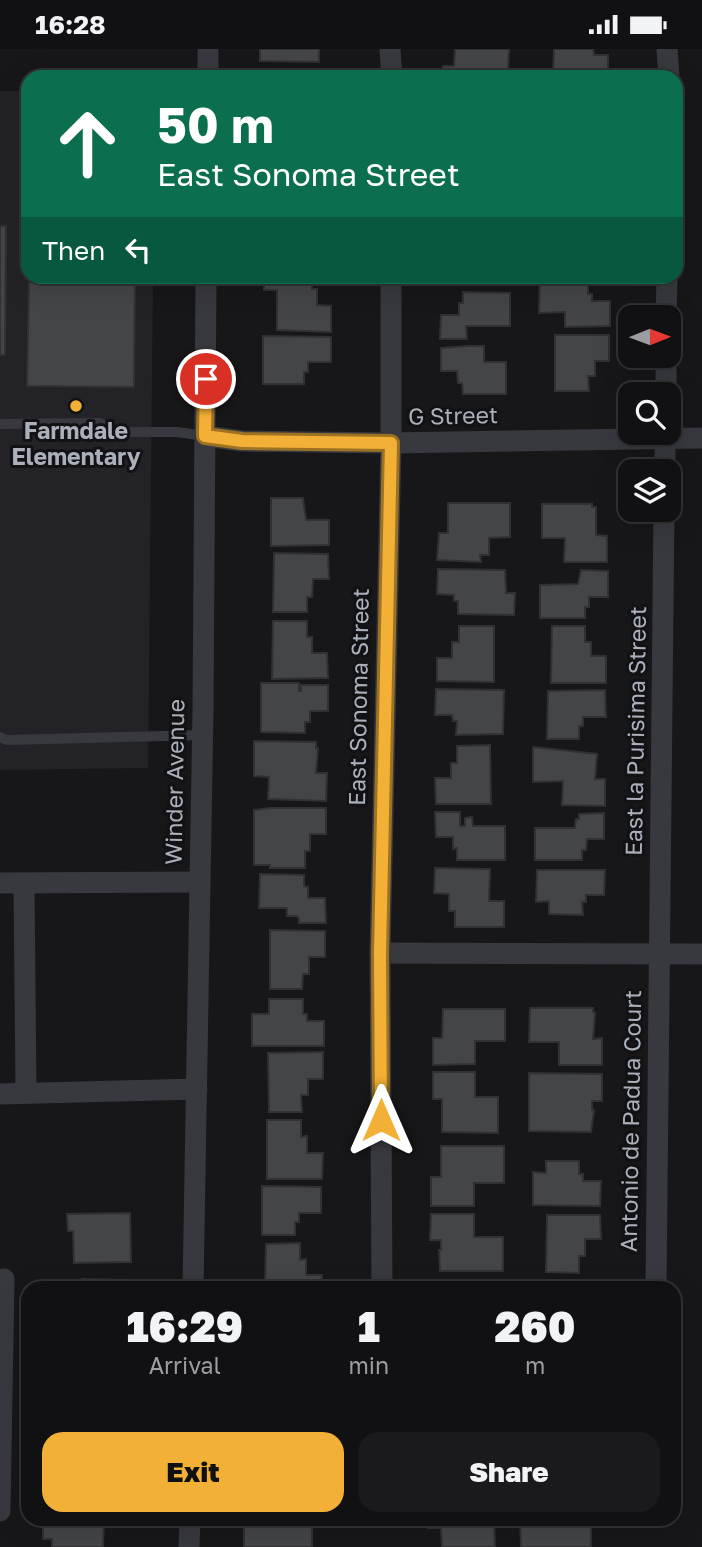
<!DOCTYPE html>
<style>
:root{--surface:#111113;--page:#1a1a1c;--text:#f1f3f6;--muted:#9c9da0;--line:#303133;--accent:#f3b036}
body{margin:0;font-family:"Golos Text",sans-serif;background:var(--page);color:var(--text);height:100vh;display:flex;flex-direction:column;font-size:26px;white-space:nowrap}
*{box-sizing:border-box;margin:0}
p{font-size:23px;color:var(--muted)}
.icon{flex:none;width:38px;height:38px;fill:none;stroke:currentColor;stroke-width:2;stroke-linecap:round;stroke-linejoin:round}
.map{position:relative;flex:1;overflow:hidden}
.side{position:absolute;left:21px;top:1232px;width:660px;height:245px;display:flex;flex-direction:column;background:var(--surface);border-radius:21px;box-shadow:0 7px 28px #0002,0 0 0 2px var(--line)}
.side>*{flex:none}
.banner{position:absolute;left:21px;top:21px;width:662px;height:214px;border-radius:21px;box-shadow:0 7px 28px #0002,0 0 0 2px var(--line);background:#0b6e4f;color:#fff;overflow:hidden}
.needle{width:46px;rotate:89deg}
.tools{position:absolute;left:618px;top:256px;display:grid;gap:14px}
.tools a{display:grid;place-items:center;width:63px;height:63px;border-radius:14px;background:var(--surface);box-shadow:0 7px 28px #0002,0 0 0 2px var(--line);font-size:35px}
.pin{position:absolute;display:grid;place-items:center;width:60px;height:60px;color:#fff;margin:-30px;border:4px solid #fff;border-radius:50%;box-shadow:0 2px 7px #0007}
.me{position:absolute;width:77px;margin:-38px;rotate:0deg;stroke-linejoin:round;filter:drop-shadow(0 0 5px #0008)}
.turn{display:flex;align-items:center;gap:24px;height:147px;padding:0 21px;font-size:32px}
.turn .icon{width:91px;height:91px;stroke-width:2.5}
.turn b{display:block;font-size:49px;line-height:60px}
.then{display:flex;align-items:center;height:66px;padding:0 21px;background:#0003;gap:14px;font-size:26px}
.eta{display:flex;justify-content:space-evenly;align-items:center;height:119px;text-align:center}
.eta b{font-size:42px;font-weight:800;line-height:49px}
.primary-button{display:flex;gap:14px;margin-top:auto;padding:14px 21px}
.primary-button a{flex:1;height:80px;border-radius:21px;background:var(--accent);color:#111;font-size:28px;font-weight:800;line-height:80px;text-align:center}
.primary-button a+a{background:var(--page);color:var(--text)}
.status{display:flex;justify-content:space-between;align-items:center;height:49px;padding:0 35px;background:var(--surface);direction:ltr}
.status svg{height:19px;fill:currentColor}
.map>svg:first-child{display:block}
.built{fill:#232327}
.building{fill:#444549;stroke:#313135;stroke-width:2}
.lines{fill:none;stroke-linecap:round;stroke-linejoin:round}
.service{stroke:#38393f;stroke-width:10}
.minor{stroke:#38393f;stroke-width:21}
.route-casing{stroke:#9e7223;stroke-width:18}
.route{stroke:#f3b036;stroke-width:12}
.poi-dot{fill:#f3b036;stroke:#121215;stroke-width:2.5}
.labels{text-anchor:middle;stroke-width:6;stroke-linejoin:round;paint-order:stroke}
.street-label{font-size:23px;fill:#aaafb9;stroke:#121215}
.poi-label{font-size:23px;font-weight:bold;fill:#aaafb9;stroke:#121215}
</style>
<div class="status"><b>16:28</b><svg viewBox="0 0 49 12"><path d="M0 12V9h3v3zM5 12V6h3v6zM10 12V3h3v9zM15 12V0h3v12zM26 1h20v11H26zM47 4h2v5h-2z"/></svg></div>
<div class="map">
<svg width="702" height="1498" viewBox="0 0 702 1498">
<rect width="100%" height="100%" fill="#171719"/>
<!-- built -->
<polygon class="built" points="0,42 28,42 28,228 153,228 148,719 0,721"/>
<!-- building -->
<g class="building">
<polygon points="260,0 319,0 319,13 260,12"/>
<polygon points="455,0 509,0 508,21 486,21 486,28 443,28 443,17 454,17"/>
<polygon points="554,0 593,0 594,6 608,6 608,28 553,28"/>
<rect x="270" y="21" width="61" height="7"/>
<polygon points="0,177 6,177 5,306 0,306"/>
<polygon points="29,228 135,228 134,338 27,337"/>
<polygon points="264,228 312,228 312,240 317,240 317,256 331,257 331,283 277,281 277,241 264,241"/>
<polygon points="450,228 506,228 506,233 452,233 452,228"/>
<polygon points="540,229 588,229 588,245 592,245 592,252 610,252 610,277 565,278 565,263 539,264"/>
<polygon points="463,243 510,244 510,277 466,277 467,290 440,290 441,266 459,266 459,254 463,254"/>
<polygon points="555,286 609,286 609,312 595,312 595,327 588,327 589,342 555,342"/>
<polygon points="263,287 331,288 331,313 308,313 308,323 304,323 304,335 263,335"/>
<polygon points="468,297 484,297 484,313 506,313 506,345 463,345 462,334 458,334 457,322 441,322 441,299"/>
<polygon points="271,449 303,449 306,471 329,471 329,496 271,497"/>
<polygon points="448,454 510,454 510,488 489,489 489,506 480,506 481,513 437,511 439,484 448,484"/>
<polygon points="542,455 592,455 592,458 596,458 596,486 607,487 607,513 564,513 565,489 542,489"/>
<polygon points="274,504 328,505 329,530 313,530 312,548 307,548 307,563 273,563"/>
<polygon points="438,520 505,521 506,544 515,544 514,566 458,565 458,552 454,552 454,546 437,545"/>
<polygon points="581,521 608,522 608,548 589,548 589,558 585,558 585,569 540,569 540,536 578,535"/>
<polygon points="273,572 307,572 307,588 312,588 312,604 327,604 328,629 272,630"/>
<polygon points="459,577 494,577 494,633 437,632 437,609 452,609 452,593 459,593"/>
<polygon points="552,577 585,577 585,593 591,593 591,607 606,607 606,634 551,634"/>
<polygon points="261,634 299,634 299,642 301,642 301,636 328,636 328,662 310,662 310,673 305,673 305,684 261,683"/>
<polygon points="436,640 504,641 503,685 456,686 457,672 453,672 452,666 435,666"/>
<polygon points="605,641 606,668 583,668 583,677 579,677 579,690 547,690 548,642"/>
<polygon points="254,692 316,693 316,699 318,699 316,724 327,724 326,752 268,750 269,728 254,727"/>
<polygon points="490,696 491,755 436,755 435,729 451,729 451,714 457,714 457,697"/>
<polygon points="533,698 597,705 595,730 605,730 605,757 562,756 563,732 533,733"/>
<polygon points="270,759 326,759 326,785 310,785 310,802 305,802 305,819 270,819 270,816 254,816 254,761"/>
<polygon points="435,763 460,763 460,777 465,777 465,769 472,768 473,777 505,777 505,811 457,811 457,799 453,800 453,788 436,788"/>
<polygon points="604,764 604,790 587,790 586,801 582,801 582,811 535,811 535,779 575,779 576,770 579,770 579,765"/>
<polygon points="435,819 490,820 489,852 504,852 504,878 455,878 455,862 449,862 449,845 434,844"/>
<polygon points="537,821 605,821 604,846 586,846 586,853 582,853 583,866 549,865 549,852 536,853"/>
<polygon points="260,825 304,826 304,837 308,838 308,849 325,849 326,874 299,874 299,869 296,867 287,867 287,859 259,859"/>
<polygon points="270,881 325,882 325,908 309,908 309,925 303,925 302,940 270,940"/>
<polygon points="269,950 303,950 303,965 307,965 307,972 324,972 324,997 252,997 252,965 269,965"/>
<polygon points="530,959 593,959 593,963 595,964 593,990 602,989 602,1016 559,1016 559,993 529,993"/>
<polygon points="443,960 505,960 505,992 475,992 475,1015 433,1016 433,989 442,989"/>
<polygon points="323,1003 323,1030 308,1030 308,1046 301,1046 302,1063 269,1063 268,1004"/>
<polygon points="433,1023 475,1023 475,1048 498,1048 498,1084 442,1083 442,1050 433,1050"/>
<polygon points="529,1024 602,1025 602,1052 592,1052 592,1061 594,1061 591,1083 529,1082"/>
<polygon points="267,1071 301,1071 301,1088 307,1087 307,1104 323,1104 322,1130 267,1130"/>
<polygon points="441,1097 504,1097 504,1134 474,1134 474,1157 431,1157 431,1128 441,1128"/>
<polygon points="546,1112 579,1112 579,1125 583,1125 583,1132 601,1132 600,1157 533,1156 533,1123 546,1124"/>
<polygon points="262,1137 321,1138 321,1164 299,1164 299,1173 295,1173 295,1186 262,1186"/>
<polygon points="130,1164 131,1213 74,1214 73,1182 68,1182 67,1165"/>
<polygon points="431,1165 474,1165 474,1188 503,1188 503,1222 440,1222 439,1201 441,1201 441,1191 430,1191"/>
<polygon points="547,1166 600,1166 601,1190 585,1190 585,1207 579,1207 579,1224 546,1223"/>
<polygon points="300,1194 300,1211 306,1210 306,1226 322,1226 321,1239 265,1239 266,1195"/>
<polygon points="82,1230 129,1231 128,1239 82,1239"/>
<polygon points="54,1470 104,1470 103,1498 52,1498 52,1490 43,1490 43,1472 54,1473"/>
<rect x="244" y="1470" width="68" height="28"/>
<polygon points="428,1470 494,1470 495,1498 442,1498 441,1479 428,1479"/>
<polygon points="520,1470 591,1470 591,1498 521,1498"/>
</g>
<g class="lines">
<!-- service -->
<g class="service">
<polyline points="0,375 100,374 115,383 177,383 205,387"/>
<polyline points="0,688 7,691 202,686"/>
</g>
<!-- minor -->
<g class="minor">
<polyline points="390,0 392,28"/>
<polyline points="667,0 669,28"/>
<polyline points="208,28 208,0"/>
<polyline points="666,268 667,228"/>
<polyline points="666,345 666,306"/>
<polyline points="205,387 242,392 391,394 702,389"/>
<polyline points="665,422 665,383"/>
<polyline points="0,834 200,833"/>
<polyline points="24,834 26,1044"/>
<polyline points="380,904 702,905"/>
<polyline points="0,1045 197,1040"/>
<polyline points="193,1239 203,661 206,228"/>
<polyline points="382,1239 380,904 391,394 391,228"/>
<polyline points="656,1239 664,460"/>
<polyline points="0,1462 4,1230"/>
<polyline points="189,1498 190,1470"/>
</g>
</g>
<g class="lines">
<!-- route casing -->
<g class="route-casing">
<polyline id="route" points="206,330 205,387 242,392 391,394 380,904 381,1071"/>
</g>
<!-- route -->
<use href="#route" class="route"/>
</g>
<!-- markers -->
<circle class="poi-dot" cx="76" cy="357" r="7"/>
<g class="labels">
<!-- street labels -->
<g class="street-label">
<text transform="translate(453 367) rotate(-1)" y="8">G Street</text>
<text transform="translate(359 648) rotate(-89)" y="8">East Sonoma Street</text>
<text transform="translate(636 682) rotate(-89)" y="8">East la Purisima Street</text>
<text transform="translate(175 733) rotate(-89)" y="8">Winder Avenue</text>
<text transform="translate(631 1072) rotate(-89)" y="8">Antonio de Padua Court</text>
</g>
<!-- poi labels -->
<g class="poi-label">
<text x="76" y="390">Farmdale<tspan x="76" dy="26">Elementary</tspan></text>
</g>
</g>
</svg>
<div class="tools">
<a><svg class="needle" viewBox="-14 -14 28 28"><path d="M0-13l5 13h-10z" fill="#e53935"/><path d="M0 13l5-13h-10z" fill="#9c9da0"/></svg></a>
<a><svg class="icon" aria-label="search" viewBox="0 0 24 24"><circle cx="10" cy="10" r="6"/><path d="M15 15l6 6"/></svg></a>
<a><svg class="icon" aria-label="layers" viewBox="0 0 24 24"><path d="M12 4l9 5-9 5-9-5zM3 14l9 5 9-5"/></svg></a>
</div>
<div class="pin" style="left:206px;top:330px;background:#d93025"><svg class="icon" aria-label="arrive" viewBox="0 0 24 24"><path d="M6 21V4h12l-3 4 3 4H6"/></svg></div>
<svg class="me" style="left:381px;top:1071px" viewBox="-20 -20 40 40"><path d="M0-17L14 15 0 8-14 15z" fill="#f3b036" stroke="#fff" stroke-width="4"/></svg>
<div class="banner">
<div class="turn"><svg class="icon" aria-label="ahead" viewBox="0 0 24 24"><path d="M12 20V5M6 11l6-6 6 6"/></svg><div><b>50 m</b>East Sonoma Street</div></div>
<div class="then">Then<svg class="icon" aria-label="left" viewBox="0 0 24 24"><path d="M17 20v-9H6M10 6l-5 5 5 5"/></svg></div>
</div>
<section class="side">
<div class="eta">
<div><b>16:29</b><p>Arrival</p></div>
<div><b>1</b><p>min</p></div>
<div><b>260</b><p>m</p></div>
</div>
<div class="primary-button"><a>Exit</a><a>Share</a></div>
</section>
</div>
